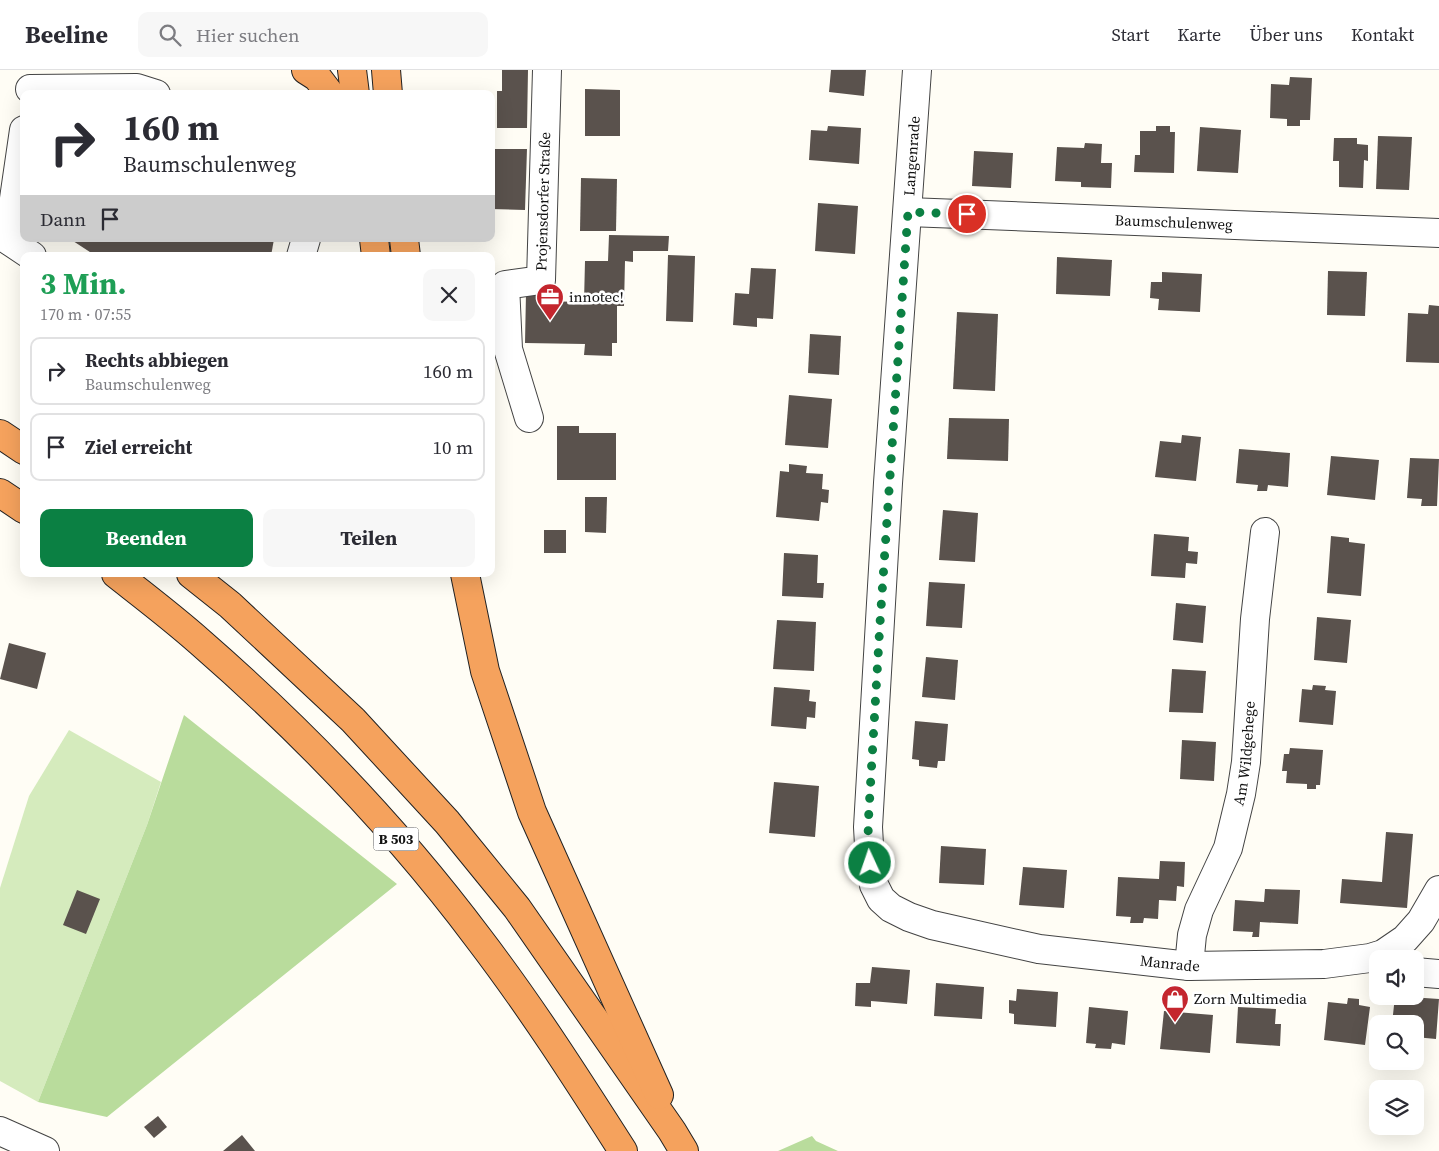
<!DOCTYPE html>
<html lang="de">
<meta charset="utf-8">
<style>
:root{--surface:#fff;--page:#f7f7f7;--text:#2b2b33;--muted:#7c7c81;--line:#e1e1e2;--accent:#0b8043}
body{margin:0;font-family:"Source Serif 4",serif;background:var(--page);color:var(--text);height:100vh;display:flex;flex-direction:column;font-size:19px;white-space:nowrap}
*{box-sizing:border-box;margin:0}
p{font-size:16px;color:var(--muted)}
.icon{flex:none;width:28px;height:28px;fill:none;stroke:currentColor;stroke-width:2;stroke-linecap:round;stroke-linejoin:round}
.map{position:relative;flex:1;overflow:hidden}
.details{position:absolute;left:20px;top:182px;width:475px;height:325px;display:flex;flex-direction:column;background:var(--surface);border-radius:10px;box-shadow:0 5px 20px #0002}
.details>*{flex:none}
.hud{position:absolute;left:20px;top:20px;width:475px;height:152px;border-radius:10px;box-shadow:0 5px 20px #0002;background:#fff;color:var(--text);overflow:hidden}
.buttons{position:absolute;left:1369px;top:880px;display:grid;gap:10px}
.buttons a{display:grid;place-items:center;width:55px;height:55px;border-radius:10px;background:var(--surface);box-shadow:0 5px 20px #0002;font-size:25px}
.pin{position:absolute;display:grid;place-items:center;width:42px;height:42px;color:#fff;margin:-21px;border:2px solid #fff;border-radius:50%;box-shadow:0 1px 5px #0007}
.me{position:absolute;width:55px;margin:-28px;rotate:357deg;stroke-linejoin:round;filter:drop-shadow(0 0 4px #0008)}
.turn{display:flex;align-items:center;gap:18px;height:105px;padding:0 20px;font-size:22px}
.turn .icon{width:65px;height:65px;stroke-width:2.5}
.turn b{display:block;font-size:35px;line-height:42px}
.then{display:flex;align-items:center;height:48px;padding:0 20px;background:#0003;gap:10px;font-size:19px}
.round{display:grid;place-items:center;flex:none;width:52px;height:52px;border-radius:10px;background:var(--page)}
.summary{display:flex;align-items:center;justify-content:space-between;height:85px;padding:0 20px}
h1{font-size:30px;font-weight:700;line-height:38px;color:#1e9e55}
.action{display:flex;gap:10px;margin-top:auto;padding:10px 20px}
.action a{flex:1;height:58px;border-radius:10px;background:var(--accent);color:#fff;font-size:20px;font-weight:700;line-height:58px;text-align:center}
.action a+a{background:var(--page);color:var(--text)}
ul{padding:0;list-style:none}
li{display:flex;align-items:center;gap:15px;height:68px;margin:0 10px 8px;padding:0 10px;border:2px solid var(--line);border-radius:10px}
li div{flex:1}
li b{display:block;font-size:19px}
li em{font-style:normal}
header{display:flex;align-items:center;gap:30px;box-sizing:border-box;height:70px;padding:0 25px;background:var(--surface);border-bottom:1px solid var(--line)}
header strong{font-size:24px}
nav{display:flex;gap:28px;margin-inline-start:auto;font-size:18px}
.search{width:350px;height:45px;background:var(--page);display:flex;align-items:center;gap:12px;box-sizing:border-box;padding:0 18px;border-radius:10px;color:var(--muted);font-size:19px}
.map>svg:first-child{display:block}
.green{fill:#d5ebbd}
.forest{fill:#b9dc9c}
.building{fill:#5a524d}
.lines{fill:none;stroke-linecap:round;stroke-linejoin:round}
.minor-casing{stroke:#444;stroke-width:30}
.highway-casing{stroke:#222;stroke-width:30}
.minor{stroke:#fff;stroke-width:28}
.highway{stroke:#f5a25d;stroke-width:28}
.route{stroke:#0b8043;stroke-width:9;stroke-dasharray:0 16.2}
.labels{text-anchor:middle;stroke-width:5;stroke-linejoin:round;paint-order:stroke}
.shield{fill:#fff;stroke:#585858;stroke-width:1}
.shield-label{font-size:14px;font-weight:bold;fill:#111}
.street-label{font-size:15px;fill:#111;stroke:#fff}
.poi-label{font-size:15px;fill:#111;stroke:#fff;text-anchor:start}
</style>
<header>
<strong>Beeline</strong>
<div class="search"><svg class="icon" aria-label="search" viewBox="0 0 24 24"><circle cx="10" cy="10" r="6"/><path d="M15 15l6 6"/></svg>Hier suchen</div>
<nav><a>Start</a><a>Karte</a><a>Über uns</a><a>Kontakt</a></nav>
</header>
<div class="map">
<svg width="1439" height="1081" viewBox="0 0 1439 1081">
<rect width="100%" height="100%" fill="#fffdf5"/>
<!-- green -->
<polygon class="green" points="69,660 161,712 147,755 38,1032 0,1011 0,818 29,726"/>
<!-- forest -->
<g class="forest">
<polygon points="184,645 397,814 107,1047 38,1032 147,755"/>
<polygon points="812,1066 816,1071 838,1081 778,1081"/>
</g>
<!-- building -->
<g class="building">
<polygon points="502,0 528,0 527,58 497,58 497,21 502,21"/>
<polygon points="831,0 866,0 864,26 829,22"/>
<polygon points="1290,7 1312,8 1310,50 1300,50 1300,56 1287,56 1287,49 1270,48 1271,14 1289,15"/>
<polygon points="585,19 620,20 620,66 585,66"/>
<polygon points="828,56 861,58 859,94 809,90 811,60 827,61"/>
<polygon points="1156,56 1170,56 1170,62 1175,62 1174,103 1134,102 1135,85 1140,85 1140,61 1156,61"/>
<polygon points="1200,57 1241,60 1238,103 1197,101"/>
<polygon points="1378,66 1412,67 1409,120 1376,119"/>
<polygon points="1334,68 1357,68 1357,74 1368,75 1368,91 1364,90 1363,118 1339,117 1339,91 1333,91"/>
<polygon points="1085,73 1102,74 1101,93 1112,93 1111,118 1081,117 1081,112 1055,111 1057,77 1084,78"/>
<polygon points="491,79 527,79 525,140 491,139"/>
<polygon points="974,81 1013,83 1011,118 972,116"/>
<polygon points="581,108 617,109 616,161 580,161"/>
<polygon points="818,133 858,136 855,184 815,181"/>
<polygon points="609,165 669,166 668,181 633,181 633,192 625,191 624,236 617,236 617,273 612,273 612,286 584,285 585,274 525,273 526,223 538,224 538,231 584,232 585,191 608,191"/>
<polygon points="70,169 274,169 271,186 96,186"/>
<polygon points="668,185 695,186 693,252 666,251"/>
<polygon points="1057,187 1112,190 1110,226 1056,224"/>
<polygon points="751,198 776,199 773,249 757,248 757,257 733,255 735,223 749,224"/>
<polygon points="1328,201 1367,202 1365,246 1327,245"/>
<polygon points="1162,202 1202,204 1200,242 1158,240 1159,229 1150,228 1151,212 1162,212"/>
<polygon points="1429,235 1439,236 1439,293 1406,292 1408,243 1428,244"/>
<polygon points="957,242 998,244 995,321 953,319"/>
<polygon points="810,264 841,266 839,305 808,303"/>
<polygon points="789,325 832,329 828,378 785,375"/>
<polygon points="949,348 1009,349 1008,391 947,389"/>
<polygon points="557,356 579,356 579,363 616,363 616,410 557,410"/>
<polygon points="1182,365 1201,367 1196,411 1155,407 1160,371 1181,373"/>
<polygon points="1239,379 1290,383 1288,417 1268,415 1267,421 1257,421 1258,415 1236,413"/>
<polygon points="1331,386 1379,390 1375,430 1327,425"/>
<polygon points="1410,388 1439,389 1437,436 1421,436 1422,429 1407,428"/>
<polygon points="789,394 807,396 806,403 823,404 822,419 829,420 828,433 821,432 819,451 776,447 780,401 789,402"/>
<polygon points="585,427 607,427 606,463 585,462"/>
<polygon points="943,440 978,443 975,492 939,490"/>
<rect x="544" y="460" width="22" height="23"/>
<polygon points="1154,464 1189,467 1188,481 1198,482 1197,494 1186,493 1185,508 1151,506"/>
<polygon points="1331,466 1349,468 1349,472 1365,474 1361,526 1327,523"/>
<polygon points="784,483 818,485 817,513 824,513 823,528 782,526"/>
<polygon points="929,512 965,514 962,558 926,556"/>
<polygon points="1176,533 1206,536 1203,573 1173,570"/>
<polygon points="1317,547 1351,550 1347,593 1314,590"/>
<polygon points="777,550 816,552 814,601 773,599"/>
<polygon points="9,573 46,583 37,619 0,609"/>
<polygon points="926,587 958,590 955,630 922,627"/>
<polygon points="1172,599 1206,601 1203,643 1169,642"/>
<polygon points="1313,615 1326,616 1325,620 1336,621 1333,655 1299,652 1302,619 1312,620"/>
<polygon points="774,617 810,620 809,631 816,632 815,648 807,647 806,659 771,656"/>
<polygon points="915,651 948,654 945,691 938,691 937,698 919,696 919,690 912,689"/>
<polygon points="1182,670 1216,672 1214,711 1180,709"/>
<polygon points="1290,678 1323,680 1320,715 1316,715 1316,719 1307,719 1307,714 1286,713 1287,701 1282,701 1284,684 1289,684"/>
<polygon points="774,712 819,716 815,767 769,763"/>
<polygon points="1386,762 1413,764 1407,838 1340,833 1342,809 1382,812"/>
<polygon points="941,776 986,779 984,815 939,813"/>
<polygon points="1160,791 1185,792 1184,817 1177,816 1176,831 1159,830 1158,849 1144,848 1143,853 1130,853 1131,847 1116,846 1118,807 1159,809"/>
<polygon points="1023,797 1067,800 1064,838 1019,835"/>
<polygon points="1265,819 1300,820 1298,854 1260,852 1259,867 1252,867 1253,862 1233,861 1235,830 1264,832"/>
<polygon points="77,820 100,829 86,864 63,855"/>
<polygon points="872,897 910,900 907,934 871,931 871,937 855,936 856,913 870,913"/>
<polygon points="936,913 984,917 982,949 934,946"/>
<polygon points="1017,919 1058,922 1056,957 1014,954 1014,944 1009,943 1009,930 1016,931"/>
<polygon points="1395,926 1439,929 1436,969 1415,967 1415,954 1392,954"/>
<polygon points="1348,928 1359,929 1359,935 1370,937 1365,975 1324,970 1328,932 1347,934"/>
<polygon points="1089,937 1128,941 1125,975 1112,973 1111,979 1095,978 1096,974 1086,973"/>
<polygon points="1238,937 1276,939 1275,954 1281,954 1280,976 1236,973"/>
<polygon points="1164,941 1213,945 1210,983 1160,979"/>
<polygon points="158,1046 167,1057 154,1068 144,1057"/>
<polygon points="242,1065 255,1081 223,1081"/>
</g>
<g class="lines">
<!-- minor casing -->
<g class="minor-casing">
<g id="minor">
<path id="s1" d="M917 0 888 413 868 757 870 793 874 815 881 829 891 838 909 847 932 855 1039 879 1189 896 1324 894 1370 888 1383 884 1405 869 1421 851 1439 820"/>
<polyline points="30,19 137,18 156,24"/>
<polyline points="24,60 8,170 32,186"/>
<path id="s2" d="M908 142 1439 163"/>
<polyline points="301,186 306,169"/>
<path id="s3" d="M529 348 508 279 505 215 541 210 547 0"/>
<path id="s4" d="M1189 896 1192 865 1199 840 1228 778 1241 724 1246 692 1255 549 1265 462"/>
<polyline points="1415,902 1439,904"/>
<polyline points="0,1061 45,1081"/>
</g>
</g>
<!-- highway casing -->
<g class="highway-casing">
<g id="highway">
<polyline points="306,0 317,7 330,24"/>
<polyline points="352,0 355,24"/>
<polyline points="386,0 388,24"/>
<polyline points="374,169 376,186"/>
<polyline points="404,169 406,186"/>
<polyline points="0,364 24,380"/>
<polyline points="0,423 24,439"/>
<path d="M116 504C144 526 173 548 200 572 301 660 399 762 479 869 531 937 577 1009 623 1081"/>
<polyline points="191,504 230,535 353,650 447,752 517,838 672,1061 684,1081"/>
<polyline points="465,504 485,601 532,742 659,1025"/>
</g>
</g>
<!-- minor -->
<use href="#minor" class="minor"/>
<!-- highway -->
<use href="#highway" class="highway"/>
</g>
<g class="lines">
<!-- route -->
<polyline class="route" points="870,793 868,757 880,553 908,142 967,144"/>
</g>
<!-- icons -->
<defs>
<g id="office-pin" transform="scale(1.4375)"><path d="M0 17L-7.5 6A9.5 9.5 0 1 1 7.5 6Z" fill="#c4262e" stroke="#fff"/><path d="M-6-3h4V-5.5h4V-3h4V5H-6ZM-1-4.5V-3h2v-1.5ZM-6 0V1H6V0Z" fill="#fff"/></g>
<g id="shop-pin" transform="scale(1.4375)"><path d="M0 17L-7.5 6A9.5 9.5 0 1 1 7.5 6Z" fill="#c4262e" stroke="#fff"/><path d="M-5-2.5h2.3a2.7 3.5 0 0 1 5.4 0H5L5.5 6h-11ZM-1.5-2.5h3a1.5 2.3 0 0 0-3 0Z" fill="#fff"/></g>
</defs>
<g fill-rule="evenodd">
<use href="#office-pin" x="550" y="227"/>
<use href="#shop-pin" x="1175" y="929"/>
</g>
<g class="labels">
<!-- shield labels -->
<rect class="shield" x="373.5" y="757.5" width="45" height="23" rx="4"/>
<g class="shield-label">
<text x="396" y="774">B 503</text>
</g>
<!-- street labels -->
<g class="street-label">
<text transform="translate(912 86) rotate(-86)" y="5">Langenrade</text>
<text dy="5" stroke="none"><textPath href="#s3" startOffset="251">Projensdorfer Straße</textPath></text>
<text dy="5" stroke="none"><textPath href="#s2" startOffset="266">Baumschulenweg</textPath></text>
<text dy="5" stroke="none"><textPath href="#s4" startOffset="222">Am Wildgehege</textPath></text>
<text dy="5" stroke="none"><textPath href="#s1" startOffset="1132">Manrade</textPath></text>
</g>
<!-- poi labels -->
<g class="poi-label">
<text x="569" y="232">innotec!</text>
<text x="1194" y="934">Zorn Multimedia</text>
</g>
</g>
</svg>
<div class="buttons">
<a><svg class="icon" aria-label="sound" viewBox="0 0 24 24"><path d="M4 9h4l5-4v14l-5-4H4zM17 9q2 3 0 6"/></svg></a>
<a><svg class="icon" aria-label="search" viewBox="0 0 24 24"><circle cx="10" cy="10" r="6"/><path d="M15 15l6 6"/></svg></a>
<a><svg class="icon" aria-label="layers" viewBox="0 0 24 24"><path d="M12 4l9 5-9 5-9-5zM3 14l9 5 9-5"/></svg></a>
</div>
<div class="pin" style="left:967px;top:144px;background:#d93025"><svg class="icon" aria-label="arrive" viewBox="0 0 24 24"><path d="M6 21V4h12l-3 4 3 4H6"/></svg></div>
<svg class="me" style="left:870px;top:793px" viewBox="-20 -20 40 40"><circle r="17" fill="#0b8043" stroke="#fff" stroke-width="3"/><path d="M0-11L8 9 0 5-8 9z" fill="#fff"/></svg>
<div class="hud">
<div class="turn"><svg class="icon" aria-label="right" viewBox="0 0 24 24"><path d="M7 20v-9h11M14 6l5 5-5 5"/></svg><div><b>160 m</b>Baumschulenweg</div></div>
<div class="then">Dann<svg class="icon" aria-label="arrive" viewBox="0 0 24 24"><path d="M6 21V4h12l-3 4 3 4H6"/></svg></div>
</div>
<section class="details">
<div class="summary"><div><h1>3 Min.</h1><p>170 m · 07:55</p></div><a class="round"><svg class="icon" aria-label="close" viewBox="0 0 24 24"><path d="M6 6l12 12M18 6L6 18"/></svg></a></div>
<ul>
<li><svg class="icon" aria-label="right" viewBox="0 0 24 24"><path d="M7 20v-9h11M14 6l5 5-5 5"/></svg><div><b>Rechts abbiegen</b><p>Baumschulenweg</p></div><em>160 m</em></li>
<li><svg class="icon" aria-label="arrive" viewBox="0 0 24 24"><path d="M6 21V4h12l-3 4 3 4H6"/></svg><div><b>Ziel erreicht</b></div><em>10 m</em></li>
</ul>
<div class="action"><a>Beenden</a><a>Teilen</a></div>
</section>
</div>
